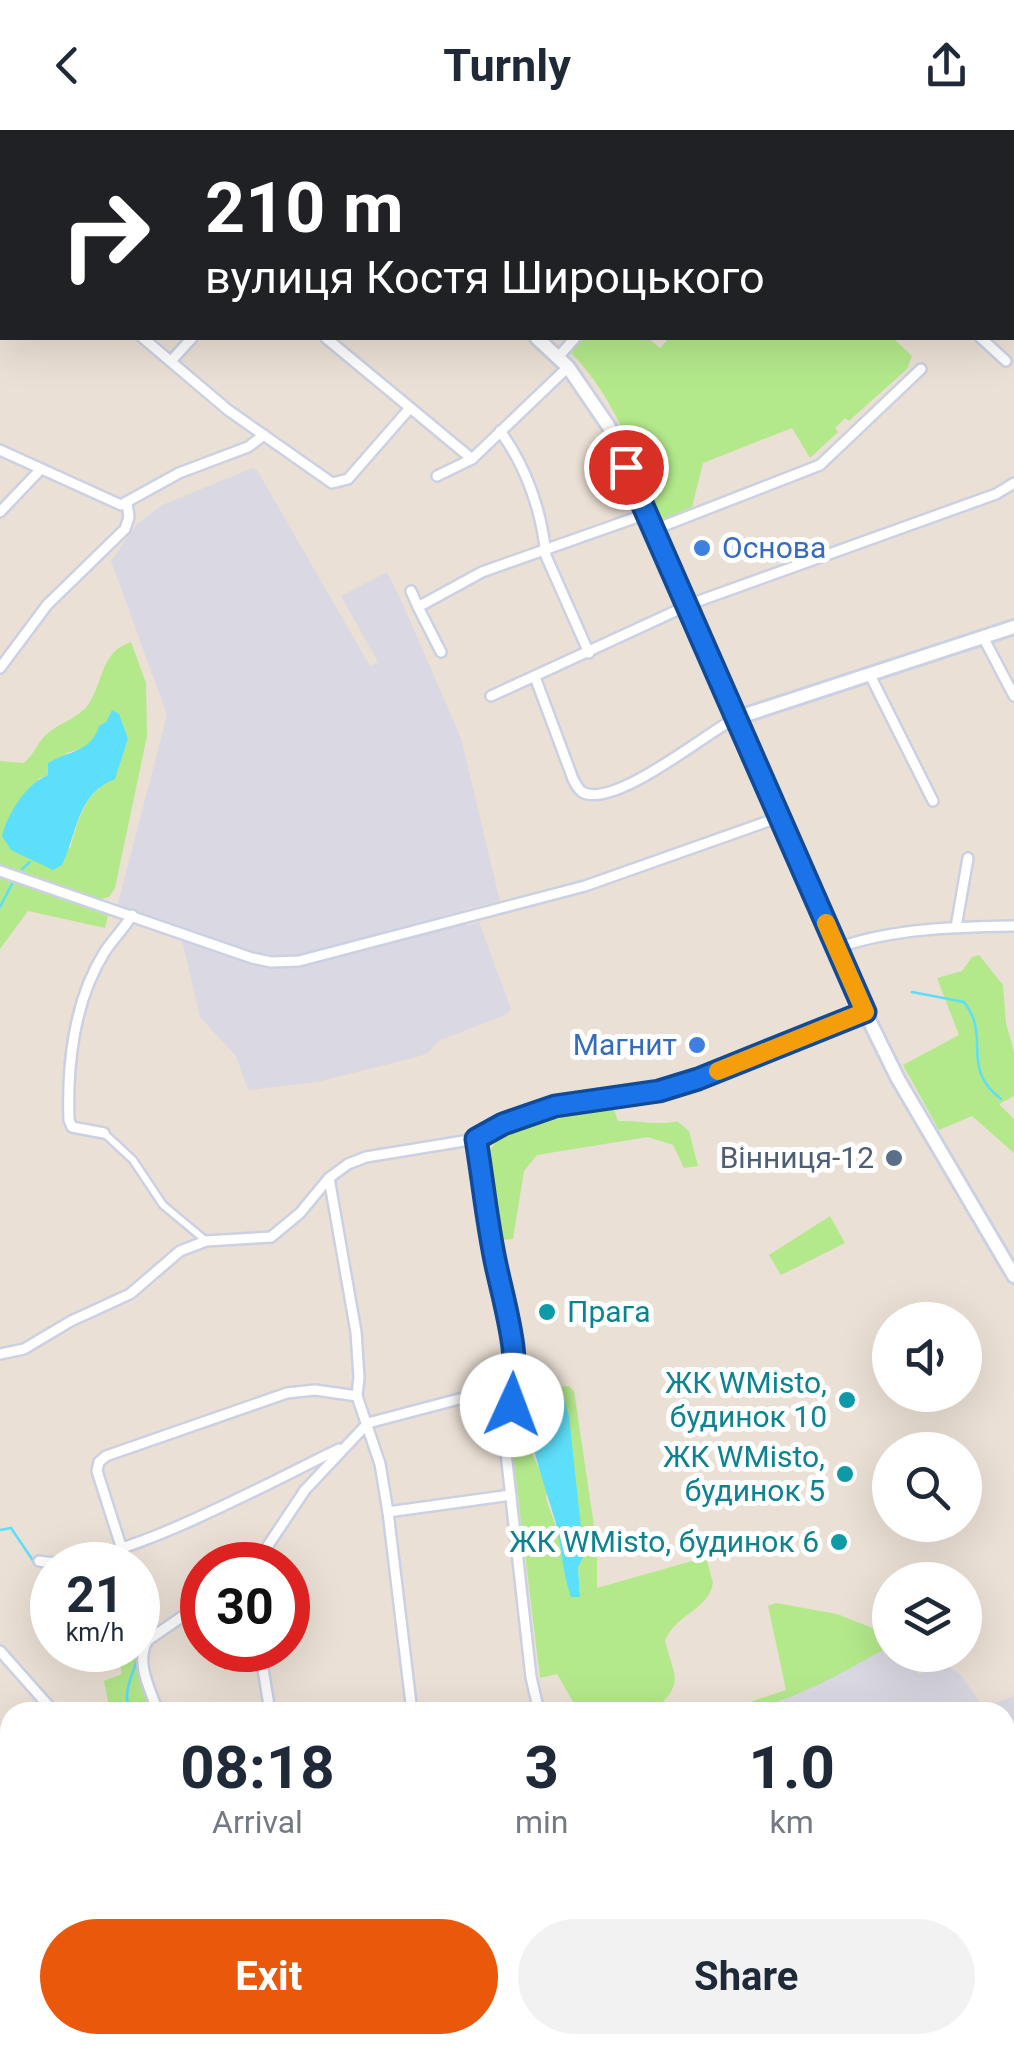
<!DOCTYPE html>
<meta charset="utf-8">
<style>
:root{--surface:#fff;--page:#f2f2f3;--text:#1f2937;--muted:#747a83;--accent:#ea580c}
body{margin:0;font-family:Roboto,sans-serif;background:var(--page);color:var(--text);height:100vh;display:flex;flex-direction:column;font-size:38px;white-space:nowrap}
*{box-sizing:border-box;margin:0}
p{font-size:32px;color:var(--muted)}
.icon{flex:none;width:55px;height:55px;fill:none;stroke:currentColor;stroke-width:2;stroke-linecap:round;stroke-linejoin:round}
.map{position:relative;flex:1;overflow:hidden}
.panel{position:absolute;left:0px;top:1572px;width:1015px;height:352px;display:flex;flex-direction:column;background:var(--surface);border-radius:30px 30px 0 0;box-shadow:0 10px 40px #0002}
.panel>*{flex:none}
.top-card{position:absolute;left:0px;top:0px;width:1015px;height:210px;box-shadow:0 10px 40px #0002;background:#202124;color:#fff;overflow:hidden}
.buttons{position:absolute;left:872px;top:1172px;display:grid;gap:20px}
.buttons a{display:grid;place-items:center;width:110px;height:110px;border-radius:50%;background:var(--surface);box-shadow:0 10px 40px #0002;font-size:50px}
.speed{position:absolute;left:30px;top:1412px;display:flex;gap:20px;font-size:50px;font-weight:700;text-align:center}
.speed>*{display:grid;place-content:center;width:130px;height:130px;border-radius:50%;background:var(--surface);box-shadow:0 10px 40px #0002;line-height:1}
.speed small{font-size:25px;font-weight:400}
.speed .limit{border:15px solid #d22;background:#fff;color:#111}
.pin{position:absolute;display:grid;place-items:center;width:85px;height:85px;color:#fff;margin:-42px;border:5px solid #fff;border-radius:50%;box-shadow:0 2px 10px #0007}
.me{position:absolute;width:110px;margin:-55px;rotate:2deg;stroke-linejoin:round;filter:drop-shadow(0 0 8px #0008)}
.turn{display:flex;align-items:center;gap:35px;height:210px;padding:0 40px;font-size:45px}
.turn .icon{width:130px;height:130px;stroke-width:2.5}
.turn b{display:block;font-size:70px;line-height:85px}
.eta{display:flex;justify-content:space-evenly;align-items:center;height:170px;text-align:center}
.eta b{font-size:60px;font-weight:700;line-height:70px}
.action{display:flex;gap:20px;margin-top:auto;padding:20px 40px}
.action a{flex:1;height:115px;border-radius:60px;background:var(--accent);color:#fff;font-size:40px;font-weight:700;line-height:115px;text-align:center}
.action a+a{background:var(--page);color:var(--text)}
header{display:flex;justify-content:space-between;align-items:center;height:130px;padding:0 40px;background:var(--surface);font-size:45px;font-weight:700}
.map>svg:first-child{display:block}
.industrial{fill:#dad8e2}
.green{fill:#b4e98b;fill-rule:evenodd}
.water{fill:#5cdffa}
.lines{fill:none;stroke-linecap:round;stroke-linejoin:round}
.stream{stroke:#5cdffa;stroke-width:2.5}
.pedestrian-casing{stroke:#cbd1e2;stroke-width:11}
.minor-casing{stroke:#cbd1e2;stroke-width:14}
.secondary-casing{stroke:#cbd1e2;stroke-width:18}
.pedestrian{stroke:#fff;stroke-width:6}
.minor{stroke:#fff;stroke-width:9}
.secondary{stroke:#fff;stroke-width:12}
.route-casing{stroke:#114b97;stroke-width:25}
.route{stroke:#1a73e8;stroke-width:18}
.slow{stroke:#f59e0b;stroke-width:18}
.shop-dot{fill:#3f7fe0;stroke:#fff;stroke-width:4}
.service-dot{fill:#5c6f8a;stroke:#fff;stroke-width:4}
.culture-dot{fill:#0f9aa8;stroke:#fff;stroke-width:4}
.labels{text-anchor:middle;stroke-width:10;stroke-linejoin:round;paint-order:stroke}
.shop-label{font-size:30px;fill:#366cbe;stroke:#fff;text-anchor:start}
.service-label{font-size:30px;fill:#4e5e75;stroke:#fff;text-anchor:end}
.culture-label{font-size:30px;fill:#0d838f;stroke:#fff;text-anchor:end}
</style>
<header><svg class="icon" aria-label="back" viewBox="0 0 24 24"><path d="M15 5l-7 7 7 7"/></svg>Turnly<svg class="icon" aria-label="share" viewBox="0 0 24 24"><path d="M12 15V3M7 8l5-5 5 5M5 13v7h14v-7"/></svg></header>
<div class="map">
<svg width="1014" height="1923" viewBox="0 0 1014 1923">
<rect width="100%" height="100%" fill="#ebe0d5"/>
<!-- industrial -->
<g class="industrial">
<polygon points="253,338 257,340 370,536 378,532 341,466 387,442 405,479 461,608 500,771 462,780 467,796 479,792 511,879 506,885 440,910 428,923 417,927 317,952 248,960 236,926 200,887 182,810 115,785 167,585 111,431 137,394 162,375"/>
<polygon points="890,1516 890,1525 902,1525 919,1544 945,1534 960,1544 984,1578 1014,1566 1014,1692 1007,1696 1014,1703 1014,1923 846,1923 838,1915 1005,1915 1005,1582 748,1582 783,1569"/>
</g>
<!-- green -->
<g class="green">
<path d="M584 208H648L660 218 669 208H893L912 226 907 239 849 291 845 288 835 298 838 302 810 328 792 298 703 333 692 377 662 390C636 332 617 269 571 223Z"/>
<path d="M131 512 146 553 147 606 115 758 109 767 100 769 64 758 61 769 108 785 105 798 28 781 0 819V631L24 633C33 625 36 616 43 608 55 594 78 589 88 575 104 552 100 522 131 512ZM106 592 128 609 115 648C85 661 78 690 70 719L38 649 49 645 67 623 87 617Z"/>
<polygon points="979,825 1003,855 1006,893 1014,922 1014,966 999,974 1014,989 1014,1023 972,986 939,1000 903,935 959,905 937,848 962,841 972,827"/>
<path d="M613 976 618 991C636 990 662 996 677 991L689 1001 698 1036 684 1038 673 1015 648 1007 537 1025 524 1041 513 1109 500 1110 485 1027 504 1001 557 981Z"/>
<polygon points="830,1086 845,1113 781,1145 769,1125"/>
<path d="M569 1256 574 1261 597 1416V1458L706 1427 713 1453C708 1481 676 1483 665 1511 675 1549 685 1552 653 1582H579L557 1544 540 1548 512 1317 517 1280 528 1277 533 1326 548 1358 546 1368 580 1466 578 1437 584 1426 564 1269 558 1263 557 1257Z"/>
<path d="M776 1473 837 1484 890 1505V1516C841 1543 776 1583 720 1582L786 1560 768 1476Z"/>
<polygon points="138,1497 158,1582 110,1582 104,1551 122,1544 118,1528 123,1520 138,1520"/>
</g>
<!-- water -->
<g class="water">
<path d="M112 580 119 584 128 609 115 649C77 663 77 704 62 735L53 740 11 720 2 706C8 683 26 654 48 645V633C68 621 92 622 99 596L106 592Z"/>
<path d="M558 1263 564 1269 569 1286 584 1426 578 1437 580 1467H571C562 1442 562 1416 555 1390 544 1352 530 1318 528 1277Z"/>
</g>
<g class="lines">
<!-- stream -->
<g class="stream">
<polyline points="22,739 30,732"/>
<polyline points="0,777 12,754"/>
<path d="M912 862 964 872C992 907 959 937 1001 969"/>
<polyline points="0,1400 11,1398 34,1432"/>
<polyline points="42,1435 52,1446"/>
<path d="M131 1582C117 1556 145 1533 138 1508"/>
</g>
<!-- pedestrian casing -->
<g class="pedestrian-casing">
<polyline id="pedestrian" points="104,1003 133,1030 163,1075 205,1110"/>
</g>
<!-- minor casing -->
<g class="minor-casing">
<g id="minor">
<polyline points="84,0 87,2"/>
<polyline points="493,0 496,2"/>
<polyline points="679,0 682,2"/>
<polyline points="768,0 770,2"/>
<polyline points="875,0 876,2"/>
<polyline points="8,2 10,0"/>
<polyline points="368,2 370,0"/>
<polyline points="753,2 755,0"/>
<polyline points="969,2 972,0"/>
<polyline points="0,11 2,9"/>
<polyline points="0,85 2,87"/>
<polyline points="1012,160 1014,161"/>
<polyline points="0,193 2,189"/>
<polyline points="143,208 228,280 332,353 348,349 410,278"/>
<polyline points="326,208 472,329"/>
<polyline points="981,208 1006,231"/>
<polyline points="559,226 575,208"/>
<polyline points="171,231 192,208"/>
<path d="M500 301C526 336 542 382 546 426L589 523"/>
<polyline points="0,320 121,375 179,343 248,317 264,305"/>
<polyline points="437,346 472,329 568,237"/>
<polyline points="0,382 39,341"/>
<polyline points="653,400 820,335 921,239"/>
<polyline points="411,461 418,477"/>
<polyline points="983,507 1014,566"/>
<polyline points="441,522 418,477 482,442 646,384"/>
<polyline points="0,538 47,475 125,399 129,387 127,373"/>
<polyline points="869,543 933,671"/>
<path d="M535 547 573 649C575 653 578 659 582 662 614 680 707 602 736 588"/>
<polyline points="491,566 693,473 996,364 1014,353"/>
<polyline points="0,741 252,828 271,832 299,831 585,756 780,687"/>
<polyline points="956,797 968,728"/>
<path d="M837 818C893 798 955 797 1014 796"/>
<path d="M104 1003 72 997 69 990C67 935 74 871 104 823 112 810 124 799 132 785"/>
<polyline points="476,1009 495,1133 512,1210 516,1254 505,1314 531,1547 539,1582"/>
<polyline points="329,1048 356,1202 359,1247 357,1266 380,1334 388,1382 412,1582"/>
<polyline points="0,1224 24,1219 71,1191 130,1164 180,1121 206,1111 271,1107 300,1083 329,1048 348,1034 366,1027 476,1009 503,994 555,976 678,955 865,882"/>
<polyline points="388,1382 511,1365"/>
<path d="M39 1431C104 1445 275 1349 339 1319"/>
<polyline points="127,1435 97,1341 99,1332 106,1326 287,1263 315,1260 357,1266"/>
<polyline points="255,1435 305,1360 368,1293 516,1254"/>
<polyline points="138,1473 148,1510"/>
<polyline points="260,1520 270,1582"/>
<polyline points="0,1521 54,1582"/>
<path d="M158 1582C151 1561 134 1531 148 1510L202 1473"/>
<polyline points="0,1756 10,1765"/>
<polyline points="139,1915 141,1923"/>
<polyline points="628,1915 636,1923"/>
<polyline points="831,1915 838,1923"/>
<polyline points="770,1923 778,1915"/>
</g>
</g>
<!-- secondary casing -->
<g class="secondary-casing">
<g id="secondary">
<polyline points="294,0 297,2"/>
<polyline points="537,208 568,237 609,297 865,882 898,949 1014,1146"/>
<polyline points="736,588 1014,497"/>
</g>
</g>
<!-- pedestrian -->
<use href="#pedestrian" class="pedestrian"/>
<!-- minor -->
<use href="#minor" class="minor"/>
<!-- secondary -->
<use href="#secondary" class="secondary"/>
</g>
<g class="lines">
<!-- route casing -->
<g class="route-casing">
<path id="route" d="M512 1275C521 1227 506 1181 496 1135 487 1093 483 1051 476 1009L503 994 555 976 659 961 698 949 865 882 626 337"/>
</g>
<!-- route -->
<use href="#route" class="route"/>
<!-- slow -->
<polyline class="slow" points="718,941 865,882 826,793"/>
</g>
<!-- markers -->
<g class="shop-dot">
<circle cx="702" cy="418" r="10"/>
<circle cx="697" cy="915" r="10"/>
</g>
<circle class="service-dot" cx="894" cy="1028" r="10"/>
<g class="culture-dot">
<circle cx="547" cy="1182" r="10"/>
<circle cx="847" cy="1270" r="10"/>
<circle cx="845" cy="1344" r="10"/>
<circle cx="839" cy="1412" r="10"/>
</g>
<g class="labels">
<!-- shop labels -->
<g class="shop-label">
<text x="722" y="428">Основа</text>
<text x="677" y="925" text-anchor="end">Магнит</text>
</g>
<!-- service labels -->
<g class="service-label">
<text x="874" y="1038">Вінниця-12</text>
</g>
<!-- culture labels -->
<g class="culture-label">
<text x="567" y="1192" text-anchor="start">Прага</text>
<text x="827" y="1263">ЖК WMisto,<tspan x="827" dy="34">будинок 10</tspan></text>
<text x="825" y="1337">ЖК WMisto,<tspan x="825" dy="34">будинок 5</tspan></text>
<text x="819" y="1422">ЖК WMisto, будинок 6</text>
</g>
</g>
</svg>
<div class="buttons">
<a><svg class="icon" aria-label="sound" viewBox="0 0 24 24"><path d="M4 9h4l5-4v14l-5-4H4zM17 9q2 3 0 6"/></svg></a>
<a><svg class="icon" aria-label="search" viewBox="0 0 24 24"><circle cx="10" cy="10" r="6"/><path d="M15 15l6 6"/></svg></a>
<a><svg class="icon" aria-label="layers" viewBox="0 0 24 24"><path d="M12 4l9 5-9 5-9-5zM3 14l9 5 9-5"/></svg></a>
</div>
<div class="speed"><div>21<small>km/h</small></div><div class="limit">30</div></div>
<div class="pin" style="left:626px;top:337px;background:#d93025"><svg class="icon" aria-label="arrive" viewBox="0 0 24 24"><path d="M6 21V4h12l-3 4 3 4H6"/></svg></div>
<svg class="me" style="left:512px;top:1275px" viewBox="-20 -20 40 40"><circle r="19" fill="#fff"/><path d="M0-13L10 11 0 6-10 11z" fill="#1a73e8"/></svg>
<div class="top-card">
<div class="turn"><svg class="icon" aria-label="right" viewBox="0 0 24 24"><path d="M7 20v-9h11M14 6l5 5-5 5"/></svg><div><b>210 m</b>вулиця Костя Широцького</div></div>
</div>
<section class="panel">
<div class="eta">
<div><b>08:18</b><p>Arrival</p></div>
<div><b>3</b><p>min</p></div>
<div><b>1.0</b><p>km</p></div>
</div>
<div class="action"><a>Exit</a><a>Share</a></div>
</section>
</div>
